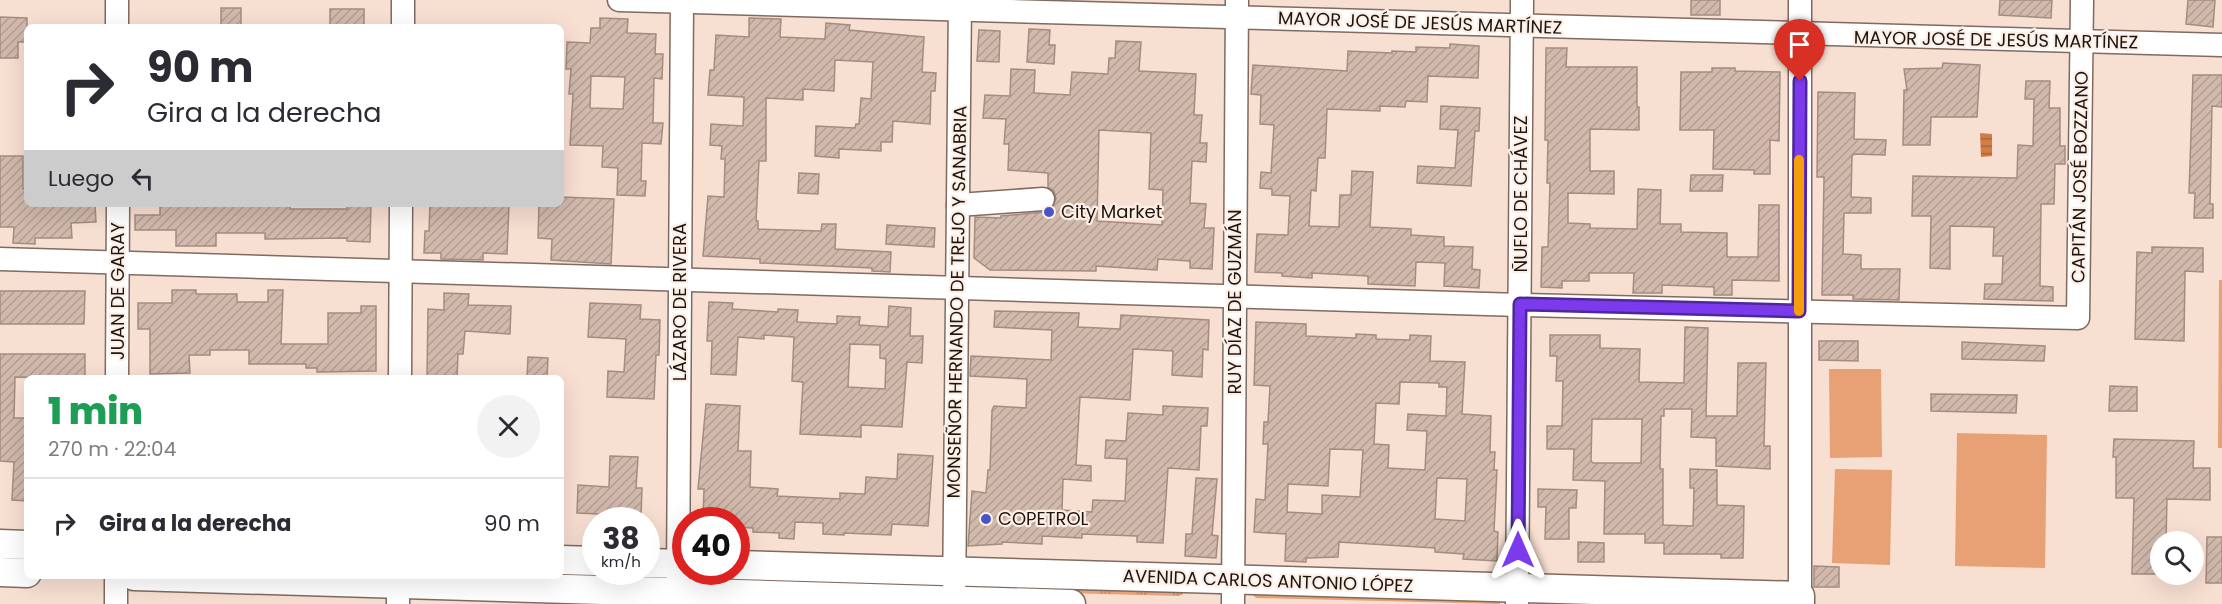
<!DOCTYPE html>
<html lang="es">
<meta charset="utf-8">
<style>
:root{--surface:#fff;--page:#f2f2f3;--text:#2b2b33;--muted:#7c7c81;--line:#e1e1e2}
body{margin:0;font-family:Poppins,sans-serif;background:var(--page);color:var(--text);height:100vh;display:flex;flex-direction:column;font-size:22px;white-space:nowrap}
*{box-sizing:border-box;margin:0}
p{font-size:20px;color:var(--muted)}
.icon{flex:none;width:33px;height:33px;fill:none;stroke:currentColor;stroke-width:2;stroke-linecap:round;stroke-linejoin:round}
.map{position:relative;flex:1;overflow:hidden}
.details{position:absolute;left:24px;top:375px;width:540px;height:204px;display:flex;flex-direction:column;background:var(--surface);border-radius:9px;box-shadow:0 6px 24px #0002}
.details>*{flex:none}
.banner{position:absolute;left:24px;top:24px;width:540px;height:183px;border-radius:9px;box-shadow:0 6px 24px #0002;background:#fff;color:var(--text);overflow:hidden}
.tools{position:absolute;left:2150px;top:531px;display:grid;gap:12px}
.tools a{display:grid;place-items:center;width:54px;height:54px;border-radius:50%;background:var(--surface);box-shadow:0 6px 24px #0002;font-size:30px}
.speed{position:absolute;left:582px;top:507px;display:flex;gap:12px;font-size:30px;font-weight:700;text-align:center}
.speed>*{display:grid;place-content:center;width:78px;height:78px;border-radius:50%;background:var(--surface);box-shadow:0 6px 24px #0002;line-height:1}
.speed small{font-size:15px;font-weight:400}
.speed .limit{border:9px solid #d22;background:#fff;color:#111}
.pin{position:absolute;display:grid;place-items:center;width:51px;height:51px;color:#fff;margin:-62px -26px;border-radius:50% 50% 50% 0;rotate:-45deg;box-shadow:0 0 6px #0007}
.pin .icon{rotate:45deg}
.me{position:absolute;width:66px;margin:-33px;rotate:0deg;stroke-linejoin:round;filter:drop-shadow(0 0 4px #0008)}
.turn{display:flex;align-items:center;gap:21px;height:126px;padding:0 24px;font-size:27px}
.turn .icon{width:78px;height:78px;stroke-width:2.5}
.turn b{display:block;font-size:42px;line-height:51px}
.then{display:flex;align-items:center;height:57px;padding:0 24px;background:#0003;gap:12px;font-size:22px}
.round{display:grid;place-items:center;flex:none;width:63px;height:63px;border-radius:32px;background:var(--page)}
.overview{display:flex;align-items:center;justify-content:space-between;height:102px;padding:0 24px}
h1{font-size:36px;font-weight:800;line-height:45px;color:#1e9e55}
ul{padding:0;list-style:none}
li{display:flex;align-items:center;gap:18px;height:90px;padding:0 24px;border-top:2px solid var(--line)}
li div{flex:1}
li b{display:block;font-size:22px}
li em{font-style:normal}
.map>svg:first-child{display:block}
.grass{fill:url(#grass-tufts)}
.garden{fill:#e7a175}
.water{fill:url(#water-rules)}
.building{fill:url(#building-hatch);stroke:#a38d80;stroke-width:1.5;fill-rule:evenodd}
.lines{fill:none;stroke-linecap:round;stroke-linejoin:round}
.minor-casing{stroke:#806b5f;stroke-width:25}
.major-casing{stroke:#806b5f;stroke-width:31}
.minor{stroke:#fff;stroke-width:22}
.major{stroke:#fff;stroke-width:28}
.route-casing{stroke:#51269a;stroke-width:15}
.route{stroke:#7c3aed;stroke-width:10}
.slow{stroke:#f59e0b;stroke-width:10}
.poi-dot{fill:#4954c9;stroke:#fdefe6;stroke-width:2}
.labels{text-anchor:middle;stroke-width:4.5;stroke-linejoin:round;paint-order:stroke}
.street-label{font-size:18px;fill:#1d1510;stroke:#fdefe6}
.poi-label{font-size:18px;fill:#1d1510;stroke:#fdefe6;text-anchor:start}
</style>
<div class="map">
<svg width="2222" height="604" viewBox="0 0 2222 604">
<defs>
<pattern id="grass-tufts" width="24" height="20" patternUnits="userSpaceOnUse" patternTransform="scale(1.5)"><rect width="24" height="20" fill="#e7a175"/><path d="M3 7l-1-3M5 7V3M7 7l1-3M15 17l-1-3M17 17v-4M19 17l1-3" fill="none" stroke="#c68a64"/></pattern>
<pattern id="water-rules" width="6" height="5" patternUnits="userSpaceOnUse" patternTransform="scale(1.5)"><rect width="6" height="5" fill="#d27d43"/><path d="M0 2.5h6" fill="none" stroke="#aa6537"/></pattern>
<pattern id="building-hatch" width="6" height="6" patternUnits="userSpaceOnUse" patternTransform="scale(1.5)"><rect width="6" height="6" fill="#d1b9ac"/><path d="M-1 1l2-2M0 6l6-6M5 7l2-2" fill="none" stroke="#b39e93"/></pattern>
</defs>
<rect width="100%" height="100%" fill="#f7dfd1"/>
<!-- grass -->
<g class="grass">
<polygon points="979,584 1183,591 1183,594 1179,596 982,591 977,588"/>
<polygon points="1252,594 1501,600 1500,604 1256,598"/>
</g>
<!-- garden -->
<g class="garden">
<polygon points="2219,280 2222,280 2222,448 2218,448"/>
<polygon points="1829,369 1881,369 1882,457 1830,458"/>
<polygon points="1957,433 2047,435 2045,568 1955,566"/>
<polygon points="1835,469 1892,470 1890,565 1832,563"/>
</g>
<!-- water -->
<polygon class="water" points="1980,133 1992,134 1992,156 1981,157"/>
<!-- building -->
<g class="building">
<rect x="1691" y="0" width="29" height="15"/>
<polygon points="2000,0 2052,0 2051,18 1999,15"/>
<polygon points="2188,0 2215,0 2213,27 2186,24"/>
<rect x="221" y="8" width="20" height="19"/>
<rect x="330" y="9" width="34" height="18"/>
<polygon points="0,17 27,18 27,42 18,42 18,58 0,58"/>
<path d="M600 18 628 19 627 33 656 34 655 54H663L662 79 654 78 653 123H663L661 144 642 143 641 181H646L645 196 617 195 618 168 602 167 603 146 570 145 573 94H569L571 69H566L567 42 590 43 591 28H600ZM591 76 625 77 623 109 590 108Z"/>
<polygon points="749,18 781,19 780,37 825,39 826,23 850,25 849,30 924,37 922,72 936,73 935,91 931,91 930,124 893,121 892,142 881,142 881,151 839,149 839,158 815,156 816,126 855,128 856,124 859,124 861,98 871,99 873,62 835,60 834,91 803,89 803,100 766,98 766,161 759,161 756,221 758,221 758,229 821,231 822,224 836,224 835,249 891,252 890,272 872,271 872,268 760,263 760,259 703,256 708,196 724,197 725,159 721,159 722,146 710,145 711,124 743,126 744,97 708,95 710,70 714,70 716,35 749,37"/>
<polygon points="1029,29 1050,30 1049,45 1055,45 1054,64 1027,62"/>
<polygon points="979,30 1000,31 999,62 977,61"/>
<path d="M1116 41 1141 42 1139 71 1196 74 1194 115H1202L1200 143H1207L1206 162 1192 161 1190 203 1206 204 1204 228H1214L1212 269 1190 268V261L1158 259 1157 270 1096 266V271L990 270 974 258 975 217 1001 218V216L1045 212 1051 210 1056 199 1054 191 1048 187V173L1008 170 1009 144H1004L1006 119 983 118 985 95 1010 96 1011 69 1035 70 1034 93 1070 95 1072 72 1108 74 1109 58H1115ZM1099 130 1151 133 1149 189 1163 190 1162 225 1097 221Z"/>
<polygon points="1450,44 1479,46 1478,78 1428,76 1427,102 1406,101 1405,107 1380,106 1380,111 1327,109 1325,158 1318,158 1316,191 1311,190 1309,226 1339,227 1340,195 1351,195 1352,171 1373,172 1370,227 1411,229 1411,235 1444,237 1444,246 1473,247 1472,269 1480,270 1479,288 1444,286 1445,263 1416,262 1415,286 1368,284 1368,276 1312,273 1312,278 1282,276 1282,273 1255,272 1257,234 1288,235 1290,196 1272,195 1272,189 1260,188 1261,172 1271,173 1274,125 1260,124 1261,95 1251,94 1253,65 1347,71 1348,51 1392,53 1392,51 1416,52 1416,47 1450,48"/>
<polygon points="1546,48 1567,48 1566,67 1637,67 1637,107 1639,107 1639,130 1590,129 1590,171 1614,171 1614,194 1568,193 1568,223 1590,224 1590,228 1637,229 1638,189 1661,190 1660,224 1681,224 1681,232 1727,233 1727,257 1758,257 1759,205 1779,205 1779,281 1732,280 1732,295 1714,295 1714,287 1662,285 1662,293 1633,293 1634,273 1589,273 1589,281 1562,281 1562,288 1541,287 1542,247 1548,247 1550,183 1547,183 1548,140 1545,140"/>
<polygon points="1943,63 1980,65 1977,117 1931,117 1930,145 1903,145 1904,90 1907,90 1904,69 1942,68"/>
<polygon points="1712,68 1735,68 1735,71 1780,72 1779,141 1770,140 1770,174 1754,174 1754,170 1713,169 1714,130 1680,130 1681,72 1712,72"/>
<polygon points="2193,75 2222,75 2222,107 2212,106 2210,204 2213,204 2213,218 2194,218 2195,193 2189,193"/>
<polygon points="2026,81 2050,81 2049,108 2060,108 2060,146 2065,146 2065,164 2055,164 2054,204 2041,204 2040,286 2053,287 2053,301 1984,299 1985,284 2002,284 2003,256 1993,256 1994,227 1950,226 1950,269 1930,268 1931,216 1912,216 1913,176 2017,178 2018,145 2033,146 2034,99 2025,99"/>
<polygon points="1818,92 1855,93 1854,139 1886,140 1885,155 1854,154 1852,156 1851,197 1871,198 1871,213 1844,213 1843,254 1861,255 1861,269 1900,269 1899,300 1853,299 1853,295 1822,295 1824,177 1817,177"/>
<polygon points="1441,106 1480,108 1479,131 1475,131 1471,186 1417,183 1418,166 1455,168 1458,130 1440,129"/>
<polygon points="0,156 23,156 23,189 27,189 27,204 95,204 96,222 71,223 72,238 35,238 35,244 13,243 14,227 0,227"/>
<polygon points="799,173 819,174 818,194 798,193"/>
<polygon points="1691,175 1723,175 1722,191 1690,191"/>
<polygon points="561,197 614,199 611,264 551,260 552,239 538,238 539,204 561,204"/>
<polygon points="160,204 290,204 290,209 347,209 347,204 371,204 370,242 347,241 347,238 265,239 265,233 216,233 216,246 176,246 176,230 135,230 135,215 160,215"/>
<polygon points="430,204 509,204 507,254 483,253 483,260 441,259 441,253 424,253 425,231 429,231"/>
<polygon points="887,225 935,228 934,247 886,244"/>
<polygon points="2152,247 2203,248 2203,272 2185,271 2184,341 2135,339 2137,252 2152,253"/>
<polygon points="172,290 196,290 196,294 237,294 237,302 268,302 268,290 283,290 281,344 328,344 328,313 361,313 361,306 376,306 376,371 317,372 317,368 306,368 306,364 249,364 249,350 210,350 210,355 189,355 190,373 150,374 150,329 138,329 138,303 172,303"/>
<polygon points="0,291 85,291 84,324 0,324"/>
<polygon points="444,293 469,294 468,305 511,306 510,334 465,331 463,354 458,354 457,378 427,378 428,309 444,310"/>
<path d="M709 302 733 303 732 309 778 312V309L798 310 797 322 837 324V316L860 317 859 325 888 327 889 306 911 308 910 336H923L922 363 907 362 902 427 861 425V437L800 434 803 382 792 381 794 337 764 335V339L738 337 736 375 711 374 712 341H707ZM850 344 880 345V358L886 359 885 389 848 387Z"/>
<polygon points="590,303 641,305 640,319 660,320 659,355 656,355 654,399 607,397 608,371 624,372 626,339 588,337"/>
<polygon points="995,311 1079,313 1078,327 1120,329 1121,315 1209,320 1208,350 1203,349 1202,377 1172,375 1173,351 1133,349 1130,400 1080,397 1076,465 1091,466 1091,481 1063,479 1062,510 1092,512 1093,500 1125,501 1127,459 1105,458 1106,440 1126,441 1128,413 1163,415 1163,406 1208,408 1207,426 1201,426 1199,470 1168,468 1163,543 1137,542 1137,536 1082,534 1082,538 1042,536 1042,544 1002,542 1002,544 968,546 972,491 986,493 988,470 990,470 992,410 994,406 1026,408 1027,379 970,376 971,356 1051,360 1052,330 994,327"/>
<path d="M1256 322 1306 324V336L1356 338V334L1376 335V339L1410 340V335L1431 336 1430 361 1465 362 1462 414 1491 416 1490 452H1495L1494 470H1497L1494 531 1498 532 1497 561 1463 559 1464 554 1435 552V548L1339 542 1338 557 1306 558V562L1285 561 1286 534 1254 532 1256 499 1265 500 1268 444H1263L1264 422H1268L1270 386 1254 385ZM1400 382 1439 383V387H1447L1446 416 1408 414 1407 430 1427 431 1425 470 1388 468 1389 445 1374 444 1376 403 1399 404ZM1330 449 1363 450 1360 497 1322 495V514L1287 512 1288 484 1328 486ZM1437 478 1467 479 1465 521 1435 519Z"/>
<path d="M1685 327 1708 328 1706 416H1737L1738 363H1766L1764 446H1770V469L1716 466V438L1691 437 1692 409H1664V416H1661L1660 469H1663V525L1693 526 1694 488H1690V469L1717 470V505L1744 506 1743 558H1721V554H1664V543H1645V534H1604L1605 481 1573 480 1574 449H1547V426H1562L1563 381H1556L1557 356H1550V335H1600V348L1640 349 1639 382 1684 383ZM1592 419H1642L1641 463H1593L1591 461Z"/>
<polygon points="1819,341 1858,341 1858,361 1819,360"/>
<polygon points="1962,342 2045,346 2044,361 1962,359"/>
<polygon points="0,354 85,354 85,378 15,377 14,418 27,418 27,501 12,500 14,462 0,461"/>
<polygon points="528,357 548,358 547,378 527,378"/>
<polygon points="2110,386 2137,387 2137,411 2109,411"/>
<polygon points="1931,394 2017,395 2016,413 1931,411"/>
<polygon points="706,404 740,406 738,451 751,451 750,487 778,489 777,496 840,499 840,493 865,494 866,477 897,479 898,454 933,456 928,526 892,524 891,535 844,533 844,535 823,534 823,523 795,522 794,539 779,538 779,533 753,532 753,528 736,527 736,520 703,520 704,489 698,489"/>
<polygon points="2114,439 2194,441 2193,468 2210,468 2210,500 2167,499 2166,542 2160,542 2160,574 2132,574 2134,498 2116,498 2116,457 2113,457"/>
<polygon points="610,456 638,457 636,488 642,488 641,516 577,513 578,485 609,487"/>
<polygon points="1196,478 1217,479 1212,535 1218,536 1216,558 1185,556 1186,534 1192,534"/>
<polygon points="1538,489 1577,490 1576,508 1569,508 1569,539 1545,539 1546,507 1538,507"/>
<polygon points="2207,537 2222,537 2222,583 2206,583"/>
<polygon points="1578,542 1604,543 1604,562 1578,562"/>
<polygon points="1814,566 1839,567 1839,587 1814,587"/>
</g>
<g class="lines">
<!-- minor casing -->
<g class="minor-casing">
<g id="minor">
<polyline points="117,0 117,27"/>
<path d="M619 0C1153 16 1687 33 2222 45"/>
<polyline points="403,27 403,0"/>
<polyline points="958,205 1043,199"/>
<polyline points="0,259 1520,305 2078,318 2082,0"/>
<polyline points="117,378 118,204"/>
<polyline points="400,378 401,204"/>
<polyline points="116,576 116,604"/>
<polyline points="678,580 682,0"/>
<polyline points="1800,596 1800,0"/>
<polyline points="398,604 398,576"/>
<polyline points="954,604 960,0"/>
<polyline points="1233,604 1237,0"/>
<polyline points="1517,604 1522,0"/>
</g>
</g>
<!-- major casing -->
<g class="major-casing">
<g id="major">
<polyline points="0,544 27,545"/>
<polyline points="561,560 596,561"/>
<polyline points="646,563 686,564"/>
<polyline points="736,565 1800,596 1800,604"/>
<polyline points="0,572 27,573"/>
<polyline points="134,576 1071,604"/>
</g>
</g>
<!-- minor -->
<use href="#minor" class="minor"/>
<!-- major -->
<use href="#major" class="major"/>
</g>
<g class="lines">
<!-- route casing -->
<g class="route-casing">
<polyline id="route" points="1518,550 1520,304 1799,311 1800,81"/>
</g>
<!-- route -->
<use href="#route" class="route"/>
<!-- slow -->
<polyline class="slow" points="1799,311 1799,160"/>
</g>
<!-- markers -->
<g class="poi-dot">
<circle cx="1049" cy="212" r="6"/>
<circle cx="986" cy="519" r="6"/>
</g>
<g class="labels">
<!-- street labels -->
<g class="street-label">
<text transform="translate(1420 23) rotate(2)" y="6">MAYOR JOSÉ DE JESÚS MARTÍNEZ</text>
<text transform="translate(1996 40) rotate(1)" y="6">MAYOR JOSÉ DE JESÚS MARTÍNEZ</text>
<text transform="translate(2080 177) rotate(-89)" y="6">CAPITÁN JOSÉ BOZZANO</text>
<text transform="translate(1521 194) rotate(-90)" y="6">ÑUFLO DE CHÁVEZ</text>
<text transform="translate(118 291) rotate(-90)" y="6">JUAN DE GARAY</text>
<text transform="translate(680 302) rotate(-90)" y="6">LÁZARO DE RIVERA</text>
<text transform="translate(957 302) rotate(-89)" y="6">MONSEÑOR HERNANDO DE TREJO Y SANABRIA</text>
<text transform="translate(1235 302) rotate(-90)" y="6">RUY DÍAZ DE GUZMÁN</text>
<text transform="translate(1268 581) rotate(2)" y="6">AVENIDA CARLOS ANTONIO LÓPEZ</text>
</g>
<!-- poi labels -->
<g class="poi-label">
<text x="1061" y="218">City Market</text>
<text x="998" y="525">COPETROL</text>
</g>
</g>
</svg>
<div class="tools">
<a><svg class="icon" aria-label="search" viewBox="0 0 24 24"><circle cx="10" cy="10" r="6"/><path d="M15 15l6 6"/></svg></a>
</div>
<div class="speed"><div>38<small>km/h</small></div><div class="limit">40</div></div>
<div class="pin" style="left:1800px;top:81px;background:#d93025"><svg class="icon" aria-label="arrive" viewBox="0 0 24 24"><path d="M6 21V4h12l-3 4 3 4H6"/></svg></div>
<svg class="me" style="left:1518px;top:550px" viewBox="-20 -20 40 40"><path d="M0-17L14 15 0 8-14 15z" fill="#7c3aed" stroke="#fff" stroke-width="4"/></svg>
<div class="banner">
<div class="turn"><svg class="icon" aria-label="right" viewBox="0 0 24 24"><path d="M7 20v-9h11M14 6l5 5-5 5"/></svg><div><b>90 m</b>Gira a la derecha</div></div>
<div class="then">Luego<svg class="icon" aria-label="left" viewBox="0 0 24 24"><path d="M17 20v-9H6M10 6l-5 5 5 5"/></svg></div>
</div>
<section class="details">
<div class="overview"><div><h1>1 min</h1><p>270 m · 22:04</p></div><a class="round"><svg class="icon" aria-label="close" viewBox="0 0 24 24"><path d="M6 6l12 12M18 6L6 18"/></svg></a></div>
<ul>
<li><svg class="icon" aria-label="right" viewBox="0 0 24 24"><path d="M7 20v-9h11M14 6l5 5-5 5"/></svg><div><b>Gira a la derecha</b></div><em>90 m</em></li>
</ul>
</section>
</div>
